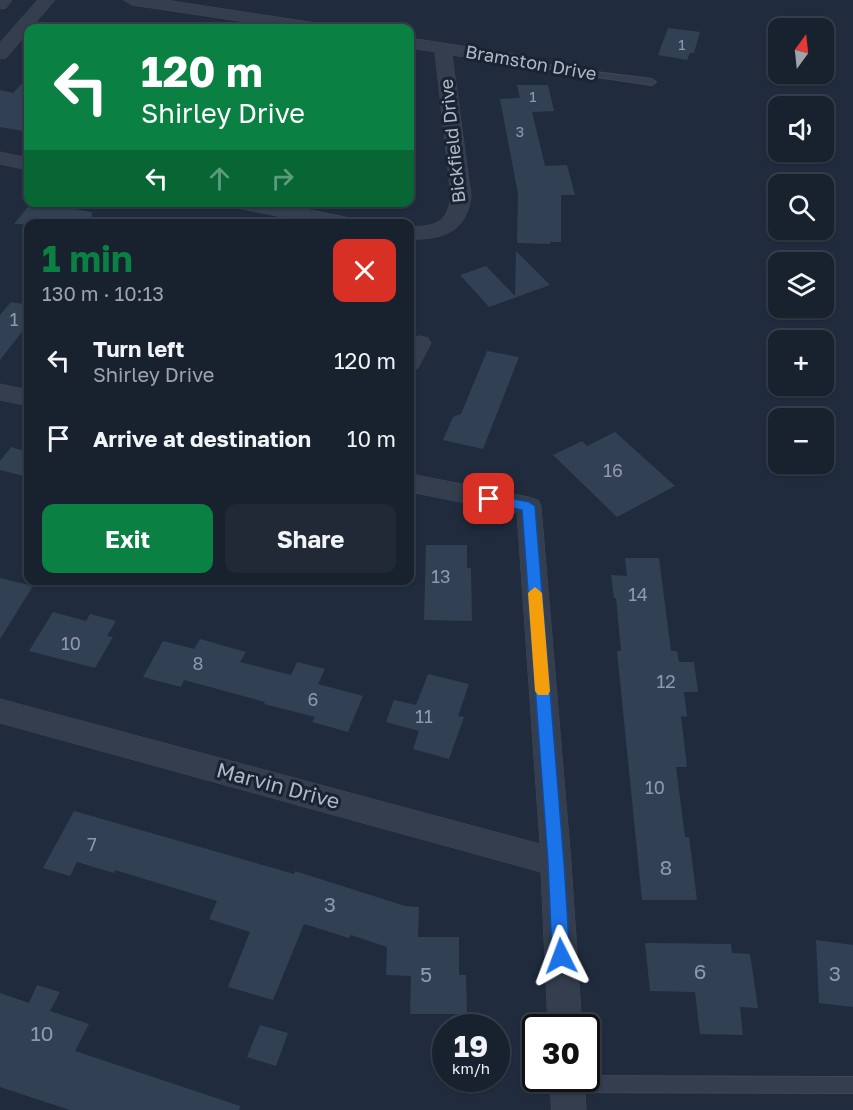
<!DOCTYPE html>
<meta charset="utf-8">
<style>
:root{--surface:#18212e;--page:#212936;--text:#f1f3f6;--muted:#9fa3aa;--line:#363e4a;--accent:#0b8043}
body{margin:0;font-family:"Golos Text",sans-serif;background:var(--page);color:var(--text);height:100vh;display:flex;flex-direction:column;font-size:22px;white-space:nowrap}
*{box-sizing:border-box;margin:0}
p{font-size:20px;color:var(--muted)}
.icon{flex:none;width:33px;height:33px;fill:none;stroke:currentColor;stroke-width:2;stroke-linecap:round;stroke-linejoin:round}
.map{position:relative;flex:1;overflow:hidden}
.panel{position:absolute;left:24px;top:219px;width:390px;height:366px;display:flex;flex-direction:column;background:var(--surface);border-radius:12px;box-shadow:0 2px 4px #0004,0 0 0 2px var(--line)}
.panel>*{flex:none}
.banner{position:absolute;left:24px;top:24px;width:390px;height:183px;border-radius:12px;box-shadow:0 2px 4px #0004,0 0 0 2px var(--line);background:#0b8043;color:#fff;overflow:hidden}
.needle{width:39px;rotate:15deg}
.tools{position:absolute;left:768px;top:18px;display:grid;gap:12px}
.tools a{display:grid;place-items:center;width:66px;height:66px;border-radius:12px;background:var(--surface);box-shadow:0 2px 4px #0004,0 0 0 2px var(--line);font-size:30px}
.speed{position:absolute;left:432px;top:1014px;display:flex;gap:12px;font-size:30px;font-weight:700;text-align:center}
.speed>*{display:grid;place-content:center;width:78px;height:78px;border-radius:50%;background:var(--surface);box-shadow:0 2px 4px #0004,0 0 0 2px var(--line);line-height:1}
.speed small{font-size:15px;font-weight:400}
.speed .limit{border:3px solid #111;border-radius:9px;background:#fff;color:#111}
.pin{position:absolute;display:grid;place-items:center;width:51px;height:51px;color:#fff;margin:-26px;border-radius:12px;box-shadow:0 3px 9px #0006}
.me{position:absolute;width:66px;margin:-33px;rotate:357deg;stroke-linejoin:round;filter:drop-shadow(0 0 4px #0008)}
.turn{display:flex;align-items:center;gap:21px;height:126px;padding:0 18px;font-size:27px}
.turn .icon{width:78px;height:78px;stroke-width:2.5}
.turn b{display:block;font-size:42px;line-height:51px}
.lanes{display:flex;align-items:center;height:57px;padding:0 18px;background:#0003;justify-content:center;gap:30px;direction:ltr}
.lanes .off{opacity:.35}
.round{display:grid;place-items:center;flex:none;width:63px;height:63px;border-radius:12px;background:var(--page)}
.headline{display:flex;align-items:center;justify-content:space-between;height:102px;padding:0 18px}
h1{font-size:36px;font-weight:700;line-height:45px;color:var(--accent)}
.primary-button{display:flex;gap:12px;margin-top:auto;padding:12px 18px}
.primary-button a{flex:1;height:69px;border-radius:12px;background:var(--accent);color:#fff;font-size:24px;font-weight:700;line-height:69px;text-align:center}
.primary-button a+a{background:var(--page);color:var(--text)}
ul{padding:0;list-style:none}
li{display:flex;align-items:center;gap:18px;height:78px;padding:0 18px}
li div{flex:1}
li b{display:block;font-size:22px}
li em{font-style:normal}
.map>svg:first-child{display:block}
.building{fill:#324054}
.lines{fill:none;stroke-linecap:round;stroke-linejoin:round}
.lane-casing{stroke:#3e4756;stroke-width:2}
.street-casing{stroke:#3e4756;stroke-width:1}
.lane{fill:#343e4e;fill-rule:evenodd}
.street{fill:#343e4e;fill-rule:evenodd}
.route{fill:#1a73e8;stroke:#114b97;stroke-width:1.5}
.slow{fill:#f59e0b}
.labels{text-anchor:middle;stroke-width:6;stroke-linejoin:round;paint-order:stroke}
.far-number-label{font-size:15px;fill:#8e99aa}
.far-street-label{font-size:18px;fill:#b0b9c9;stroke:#1a2332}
.number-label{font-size:18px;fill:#8e99aa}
.street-label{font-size:21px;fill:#b0b9c9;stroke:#1a2332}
.near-number-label{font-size:21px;fill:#8e99aa}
</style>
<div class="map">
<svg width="853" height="1110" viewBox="0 0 853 1110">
<rect width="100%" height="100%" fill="#202c3e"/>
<!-- building -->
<g class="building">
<polygon points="668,28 700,32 694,53 690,53 687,60 658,55"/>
<polygon points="28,77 28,132 0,127 0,90 13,93"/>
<polygon points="517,85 548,85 554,111 532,112 545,166 567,165 575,195 561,195 561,242 550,242 550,244 517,243 518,194 500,99 520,98"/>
<polygon points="32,202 92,212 91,224 14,224"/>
<polygon points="516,251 550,285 489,307 460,275 486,266 515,296"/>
<polygon points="11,302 28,305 28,324 0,360 0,315"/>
<polygon points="487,351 519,357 483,449 443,440 453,417 461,414"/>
<polygon points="615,432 675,486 617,517 553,455 582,441 587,446"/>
<polygon points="11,447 28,452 28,477 0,470 0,461"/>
<polygon points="426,545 467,545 467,568 471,568 472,621 424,620"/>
<polygon points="625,558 659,558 671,651 677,651 679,662 694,662 698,692 684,692 687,717 681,716 687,767 676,767 685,837 689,837 697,900 642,900 617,651 621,651 616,598 614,598 611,575 627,576"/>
<polygon points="0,578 33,586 0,639"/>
<polygon points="53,612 86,621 90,614 116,621 107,636 113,637 95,668 29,651"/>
<polygon points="200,639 246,652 240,662 291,675 297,662 325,669 318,684 363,696 348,732 312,722 315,717 264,704 265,702 184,680 181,687 143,677 163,641 194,649"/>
<polygon points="428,674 469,684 458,716 464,717 449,759 413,749 419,731 386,722 394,700 416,705"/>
<polygon points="74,811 294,874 295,871 405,906 419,907 418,937 459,937 459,975 466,975 467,1014 410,1014 411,976 386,975 387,947 351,935 349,938 304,924 273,1000 228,987 250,932 209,919 217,901 115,870 114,873 77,862 70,876 43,868"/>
<polygon points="816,940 853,945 853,1007 819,1003"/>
<polygon points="645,943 731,944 732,953 750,954 758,1008 740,1007 743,1035 700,1034 695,992 650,991"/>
<polygon points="37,985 60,992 50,1011 89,1024 75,1051 240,1106 239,1110 70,1110 0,1087 0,993 29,1003"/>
<polygon points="260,1025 288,1033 276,1066 247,1057"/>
</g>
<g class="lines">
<!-- lane casing -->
<g class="lane-casing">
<g id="lane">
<polygon points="518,58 563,68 652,79 656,82 652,85 563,72 518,62"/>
<polygon points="586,1076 853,1077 853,1093 569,1092 563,1090 561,1084 563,1078 586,1078"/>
</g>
</g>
<!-- street casing -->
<g class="street-casing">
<g id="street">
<polygon points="0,0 12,0 6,8 0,9"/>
<polygon points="38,0 55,0 31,28 28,28 28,32 6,58 0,59 0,43"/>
<polygon points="124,0 165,0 316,23 322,24 324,28 286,28 132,5"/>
<path d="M410 38 521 55 527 56 530 60 527 64 521 65 452 55 471 196C467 232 442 240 410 239V227C435 226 447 224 451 196L435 52 410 48Z"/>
<polygon points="0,152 28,158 28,170 0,164"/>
<polygon points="227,202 270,202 350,218 357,220 360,224 317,224 237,208 230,206"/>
<polygon points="420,336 428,338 431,343 418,368 410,370 410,342 412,338"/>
<polygon points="0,384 28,390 28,406 0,400"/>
<polygon points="410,474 529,497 538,500 541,506 571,862 582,1028 548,1028 541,872 0,723 0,699 540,844 517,513 410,492"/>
<polygon points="550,1078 584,1078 586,1110 552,1110"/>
</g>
</g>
<!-- lane -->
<use href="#lane" class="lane"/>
<!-- street -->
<use href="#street" class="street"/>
</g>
<!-- route -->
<polygon class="route" points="489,494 529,502 535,506 564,862 570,956 567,962 561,965 555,962 552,956 548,862 522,510 484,502 482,499 484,495"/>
<!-- slow -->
<polygon class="slow" points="535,587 542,593 550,691 548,695 538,695 535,691 528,593"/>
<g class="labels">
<!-- far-number labels -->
<g class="far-number-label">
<text x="682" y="50">1</text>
<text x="533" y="102">1</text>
<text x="520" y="137">3</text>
</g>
<!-- far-street labels -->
<g class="far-street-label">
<text transform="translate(531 63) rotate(10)" y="6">Bramston Drive</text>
<text transform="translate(453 141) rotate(-96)" y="6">Bickfield Drive</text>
</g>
<!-- number labels -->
<g class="number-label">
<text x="14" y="326">1</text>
<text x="613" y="477">16</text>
<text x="441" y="583">13</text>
<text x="638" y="601">14</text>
<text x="71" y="650">10</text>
<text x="198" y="670">8</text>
<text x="666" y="688">12</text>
<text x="313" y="706">6</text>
<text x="424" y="723">11</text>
<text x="655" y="794">10</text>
<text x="92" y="851">7</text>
</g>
<!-- street labels -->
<g class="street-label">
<text transform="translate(278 786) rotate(15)" y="7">Marvin Drive</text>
</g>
<!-- near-number labels -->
<g class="near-number-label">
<text x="666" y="875">8</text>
<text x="330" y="912">3</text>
<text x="700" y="979">6</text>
<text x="835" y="981">3</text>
<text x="426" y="982">5</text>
<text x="42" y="1041">10</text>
</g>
</g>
</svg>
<div class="tools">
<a><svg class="needle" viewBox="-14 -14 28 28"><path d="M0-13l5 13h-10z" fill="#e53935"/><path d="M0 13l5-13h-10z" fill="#9fa3aa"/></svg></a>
<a><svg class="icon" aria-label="sound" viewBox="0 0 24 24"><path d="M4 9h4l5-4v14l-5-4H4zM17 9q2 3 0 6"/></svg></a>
<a><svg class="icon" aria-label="search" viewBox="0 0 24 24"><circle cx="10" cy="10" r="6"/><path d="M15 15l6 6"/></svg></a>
<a><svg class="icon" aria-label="layers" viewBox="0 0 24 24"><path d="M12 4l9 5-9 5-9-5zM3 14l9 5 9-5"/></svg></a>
<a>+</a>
<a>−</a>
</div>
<div class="speed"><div>19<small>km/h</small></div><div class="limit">30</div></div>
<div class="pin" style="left:489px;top:499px;background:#d93025"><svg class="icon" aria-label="arrive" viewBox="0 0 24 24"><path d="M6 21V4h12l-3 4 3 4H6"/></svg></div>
<svg class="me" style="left:561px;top:956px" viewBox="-20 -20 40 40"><path d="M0-17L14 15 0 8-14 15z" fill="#1a73e8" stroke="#fff" stroke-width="4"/></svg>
<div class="banner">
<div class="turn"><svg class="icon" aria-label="left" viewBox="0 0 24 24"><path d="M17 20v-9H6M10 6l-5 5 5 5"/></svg><div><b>120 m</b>Shirley Drive</div></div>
<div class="lanes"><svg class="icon" aria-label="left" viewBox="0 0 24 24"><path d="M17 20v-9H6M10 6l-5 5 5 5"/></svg><svg class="icon off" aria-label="ahead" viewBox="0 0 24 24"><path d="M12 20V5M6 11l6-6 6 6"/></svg><svg class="icon off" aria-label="right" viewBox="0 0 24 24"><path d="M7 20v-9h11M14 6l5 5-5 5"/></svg></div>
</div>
<section class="panel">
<div class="headline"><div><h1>1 min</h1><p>130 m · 10:13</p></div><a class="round" style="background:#d93025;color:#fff"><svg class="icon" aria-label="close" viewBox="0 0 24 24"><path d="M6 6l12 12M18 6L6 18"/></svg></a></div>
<ul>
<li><svg class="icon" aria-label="left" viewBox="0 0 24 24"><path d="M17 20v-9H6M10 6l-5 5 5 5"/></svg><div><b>Turn left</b><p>Shirley Drive</p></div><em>120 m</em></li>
<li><svg class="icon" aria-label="arrive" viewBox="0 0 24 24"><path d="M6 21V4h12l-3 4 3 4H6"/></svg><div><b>Arrive at destination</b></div><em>10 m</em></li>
</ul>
<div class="primary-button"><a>Exit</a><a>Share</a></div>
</section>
</div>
